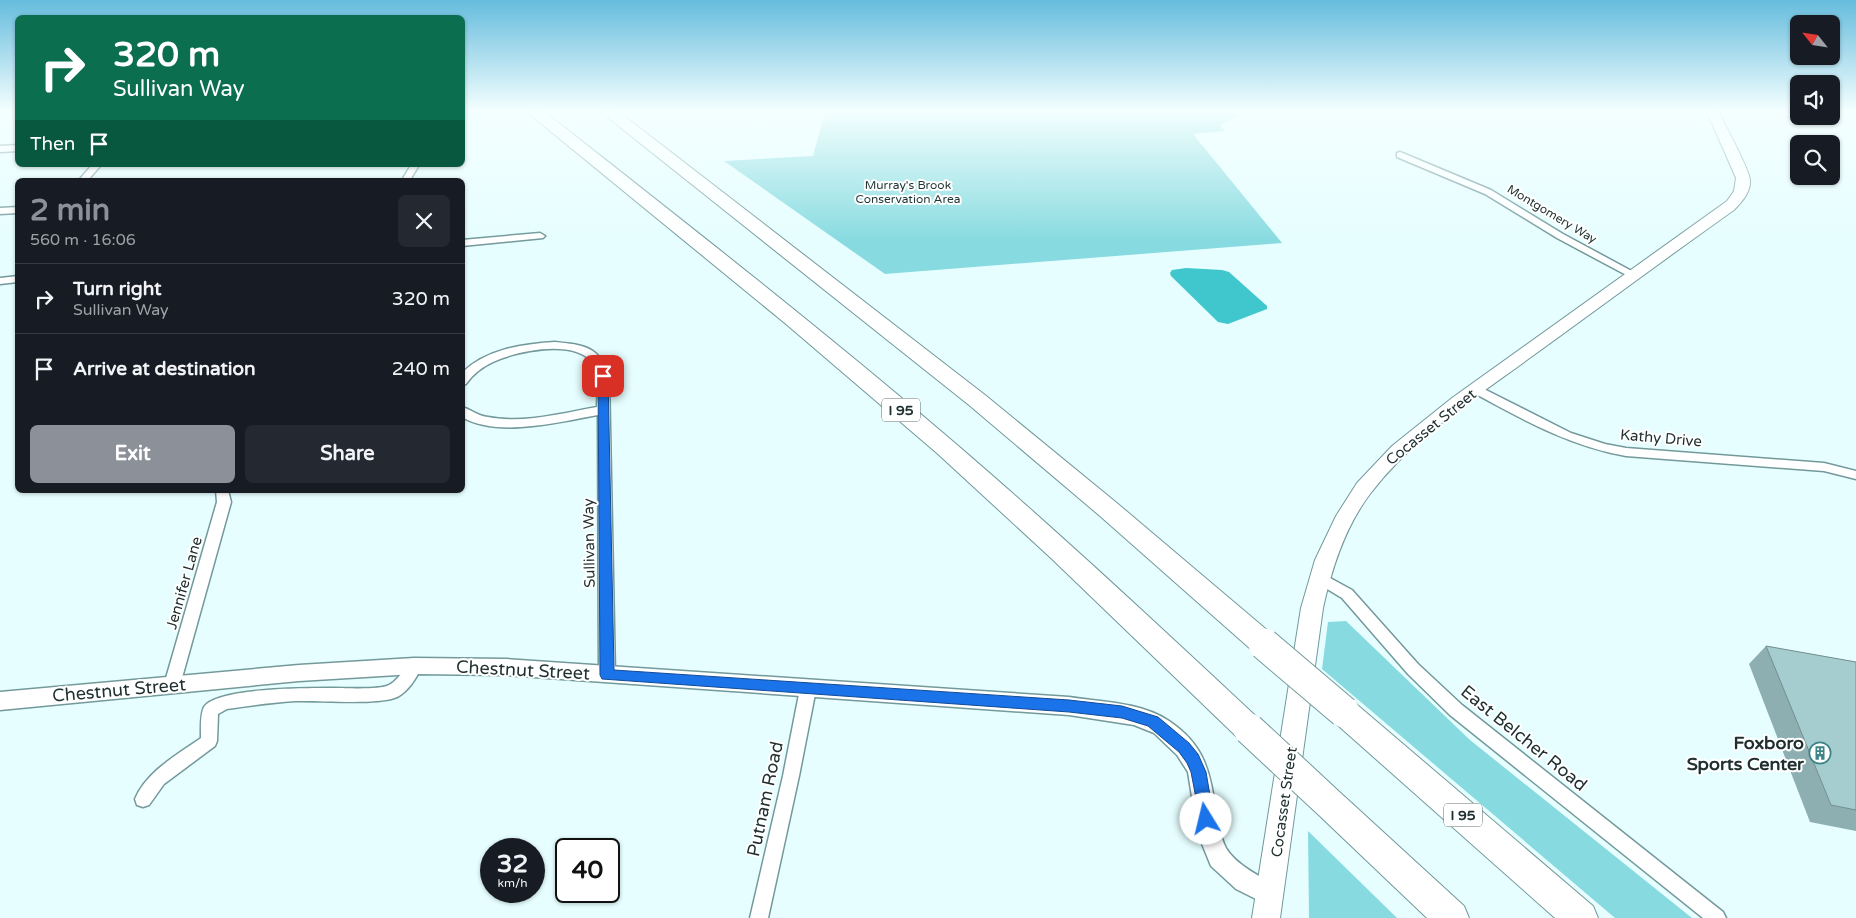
<!DOCTYPE html>
<meta charset="utf-8">
<style>
:root{--surface:#171b24;--page:#242831;--text:#f1f3f6;--muted:#9ea1a6;--line:#363941;--accent:#8c9099}
body{margin:0;font-family:"Varela Round",sans-serif;background:var(--page);color:var(--text);height:100vh;display:flex;flex-direction:column;font-size:19px;white-space:nowrap}
*{box-sizing:border-box;margin:0}
p{font-size:16px;color:var(--muted)}
.icon{flex:none;width:28px;height:28px;fill:none;stroke:currentColor;stroke-width:2;stroke-linecap:round;stroke-linejoin:round}
.map{position:relative;flex:1;overflow:hidden}
.sheet{position:absolute;left:15px;top:178px;width:450px;height:315px;display:flex;flex-direction:column;background:var(--surface);border-radius:8px;box-shadow:0 1px 4px #0004}
.sheet>*{flex:none}
.banner{position:absolute;left:15px;top:15px;width:450px;height:152px;border-radius:8px;box-shadow:0 1px 4px #0004;background:#0b6e4f;color:#fff;overflow:hidden}
.needle{width:32px;rotate:300deg}
.buttons{position:absolute;left:1790px;top:15px;display:grid;gap:10px}
.buttons a{display:grid;place-items:center;width:50px;height:50px;border-radius:8px;background:var(--surface);box-shadow:0 1px 4px #0004;font-size:25px}
.speed{position:absolute;left:480px;top:838px;display:flex;gap:10px;font-size:25px;font-weight:700;text-align:center}
.speed>*{display:grid;place-content:center;width:65px;height:65px;border-radius:50%;background:var(--surface);box-shadow:0 1px 4px #0004;line-height:1}
.speed small{font-size:12px;font-weight:400}
.speed .limit{border:2px solid #111;border-radius:8px;background:#fff;color:#111}
.pin{position:absolute;display:grid;place-items:center;width:42px;height:42px;color:#fff;margin:-21px;border-radius:10px;box-shadow:0 2px 8px #0006}
.me{position:absolute;width:55px;margin:-28px;rotate:351deg;stroke-linejoin:round;filter:drop-shadow(0 0 4px #0008)}
.turn{display:flex;align-items:center;gap:18px;height:105px;padding:0 15px;font-size:22px}
.turn .icon{width:65px;height:65px;stroke-width:2.5}
.turn b{display:block;font-size:35px;line-height:42px}
.then{display:flex;align-items:center;height:48px;padding:0 15px;background:#0003;gap:10px;font-size:19px}
.round{display:grid;place-items:center;flex:none;width:52px;height:52px;border-radius:8px;background:var(--page)}
.summary{display:flex;align-items:center;justify-content:space-between;height:85px;padding:0 15px}
h1{font-size:30px;font-weight:800;line-height:38px;color:var(--accent)}
.button{display:flex;gap:10px;margin-top:auto;padding:10px 15px}
.button a{flex:1;height:58px;border-radius:8px;background:var(--accent);color:#fff;font-size:20px;font-weight:800;line-height:58px;text-align:center}
.button a+a{background:var(--page);color:var(--text)}
ul{padding:0;list-style:none}
li{display:flex;align-items:center;gap:15px;height:70px;padding:0 15px;border-top:1px solid var(--line)}
li div{flex:1}
li b{display:block;font-size:19px}
li em{font-style:normal}
.map>svg:first-child{display:block}
.green{fill:#87dbe0}
.water{fill:#40c7cd}
.lines{fill:none;stroke-linecap:round;stroke-linejoin:round}
.minor-casing{stroke:#73999b;stroke-width:3}
.tertiary-casing{stroke:#73999b;stroke-width:3}
.secondary-casing{stroke:#73999b;stroke-width:2}
.motorway-casing{stroke:#73999b;stroke-width:2}
.minor{fill:#fff;fill-rule:evenodd}
.tertiary{fill:#fff;fill-rule:evenodd}
.secondary{fill:#fff;fill-rule:evenodd}
.motorway{fill:#fff;fill-rule:evenodd}
.motorway-bridge-casing{stroke:#73999b;stroke-width:33;stroke-linecap:butt}
.motorway-bridge{stroke:#fff;stroke-width:31}
.wall{fill:#8eafb1}
.building{fill:#a5ccce;stroke:#748f90}
.route{fill:#1a73e8;stroke:#114b97}
.labels{text-anchor:middle;stroke-width:4;stroke-linejoin:round;paint-order:stroke}
.far-park-label{font-size:12px;fill:#1e3536;stroke:#fff}
.far-street-label{font-size:12px;fill:#1f2f2f;stroke:#fff}
.shield{fill:#fff;stroke:#626d6d;stroke-width:1}
.shield-label{font-size:14px;font-weight:bold;fill:#1f2f2f}
.street-label{font-size:15px;fill:#1f2f2f;stroke:#fff}
.near-street-label{font-size:18px;fill:#1f2f2f;stroke:#fff}
.near-poi-label{font-size:18px;font-weight:bold;fill:#1f2f2f;stroke:#fff;text-anchor:end}
</style>
<div class="map">
<svg width="1856" height="918" viewBox="0 0 1856 918">
<rect width="100%" height="100%" fill="#e6feff"/>
<!-- green -->
<g class="green">
<polygon points="825,112 1238,112 1241,115 1220,125 1225,131 1193,134 1282,243 885,274 724,161 813,156"/>
<polygon points="1346,621 1470,740 1692,918 1615,918 1322,669 1328,622"/>
<polygon points="1308,831 1397,918 1309,918"/>
</g>
<!-- water -->
<polygon class="water" points="1186,268 1222,270 1229,272 1267,306 1267,309 1228,324 1218,322 1171,276 1170,273 1172,270"/>
<g class="lines">
<!-- minor casing -->
<g class="minor-casing">
<g id="minor">
<polygon points="18,145 18,151 0,152 0,146"/>
<polygon points="1400,152 1491,190 1563,234 1639,275 1638,277 1630,277 1557,238 1485,194 1397,157 1397,153"/>
<polygon points="92,165 101,165 88,180 79,180"/>
<polygon points="411,165 419,165 410,180 402,180"/>
<polygon points="18,207 18,213 0,214 0,208"/>
<polygon points="540,233 545,236 543,238 462,246 462,240"/>
<polygon points="18,276 18,282 0,284 0,278"/>
<path d="M555 342C584 345 599 346 609 376L615 675 612 680 607 681 602 680 599 675 598 415C558 422 498 438 462 417V407C472 410 478 416 488 417 523 424 563 413 597 407 597 394 601 373 592 362 573 339 516 351 493 362 482 367 473 374 466 384L462 385V373C486 349 523 344 555 342Z"/>
<path d="M1476 385 1571 433 1605 444 1626 448 1824 463 1856 471V479L1824 471 1626 456C1569 446 1522 419 1472 392L1470 389Z"/>
<polygon points="216,490 228,490 231,502 180,685 177,690 172,692 167,690 164,685 217,502"/>
<polygon points="1319,572 1352,590 1418,664 1462,705 1723,912 1726,918 1703,918 1450,715 1408,674 1342,598 1314,581 1312,577 1314,573"/>
<path d="M414 660 419 662 422 666C417 677 409 690 399 696 383 706 317 700 296 701 273 702 250 706 227 709L218 714 217 741 215 746 164 784 149 805 143 807 137 805 135 799C147 771 177 755 201 738 201 729 200 715 204 707 217 687 312 688 335 688 347 688 380 690 389 685 397 681 405 669 409 662Z"/>
<polygon points="808,682 813,684 816,689 799,776 768,918 750,918 783,776 800,689 803,684"/>
</g>
</g>
<!-- tertiary casing -->
<g class="tertiary-casing">
<path id="tertiary" d="M414 658 506 659 1069 697C1101 702 1141 702 1169 721 1205 745 1210 772 1216 812 1219 824 1220 837 1226 848 1236 865 1262 878 1278 886L1282 894 1278 902 1270 906 1236 889 1211 866 1198 834 1188 772 1177 755 1154 733 1134 725 1069 715 506 675 414 674 299 681 0 710V692L299 665Z"/>
</g>
<!-- secondary casing -->
<g class="secondary-casing">
<path id="secondary" d="M1707 112H1719C1725 126 1749 168 1750 180 1751 192 1742 202 1734 210 1666 258 1599 308 1531 357 1475 398 1413 437 1370 494 1345 527 1332 567 1323 608L1280 918H1252L1301 608 1315 560 1336 516 1357 483 1392 446 1452 398 1727 201 1734 191 1736 178Z"/>
</g>
<!-- motorway casing -->
<g class="motorway-casing">
<g id="motorway">
<path d="M527 112H545C683 221 822 329 956 444 1060 533 1159 626 1260 720L1264 729 1260 738 1249 742 1238 738 1052 559 938 454 786 324Z"/>
<polygon points="601,112 619,112 985,395 1118,504 1274,636 1278,644 1274,652 1264,656 1254,652 1100,516 969,405"/>
<polygon points="1344,699 1355,703 1593,906 1598,918 1555,918 1333,721 1329,712 1333,703"/>
<polygon points="1334,793 1345,797 1464,906 1469,918 1427,918 1323,819 1318,808 1323,797"/>
</g>
</g>
<!-- minor -->
<use href="#minor" class="minor"/>
<!-- tertiary -->
<use href="#tertiary" class="tertiary"/>
<!-- secondary -->
<use href="#secondary" class="secondary"/>
<!-- motorway -->
<use href="#motorway" class="motorway"/>
<!-- motorway-bridge casing -->
<g class="motorway-bridge-casing">
<g id="motorway-bridge">
<polyline points="1264,644 1344,712"/>
<polyline points="1249,729 1334,808"/>
</g>
</g>
<!-- motorway-bridge -->
<use href="#motorway-bridge" class="motorway-bridge"/>
</g>
<!-- wall -->
<polygon class="wall" points="1766,646 1856,662 1856,831 1810,822 1749,664"/>
<!-- building -->
<polygon class="building" points="1766,646 1856,662 1856,810 1831,805"/>
<!-- sky -->
<linearGradient id="sky" x2="0" y2="1"><stop stop-color="#65bcdd"/><stop offset="0.46" stop-color="#f4ffff"/><stop offset="1" stop-color="#f4ffff" stop-opacity="0"/></linearGradient>
<rect width="1856" height="241" fill="url(#sky)"/>
<!-- route -->
<polygon class="route" points="603,373 608,376 614,670 1069,700 1122,706 1158,717 1189,743 1198,754 1206,772 1214,819 1212,824 1206,826 1201,824 1191,772 1187,763 1179,752 1148,726 1122,718 1069,712 602,679 600,675 598,376"/>
<!-- icons -->
<defs>
<g id="building-ring" transform="scale(1.125)"><circle r="9.5" fill="#fff" stroke="#3c8488" stroke-width="1.5"/><path d="M-4-6H4V6H1V3H-1V6H-4ZM-2.5-4.3h1.7v1.8h-1.7ZM.8-4.3h1.7v1.8H.8ZM-2.5-1h1.7V.8h-1.7ZM.8-1h1.7V.8H.8Z" fill="#3c8488"/></g>
</defs>
<g fill-rule="evenodd">
<use href="#building-ring" x="1820" y="753"/>
</g>
<g class="labels">
<!-- far-park labels -->
<g class="far-park-label">
<text x="908" y="189">Murray's Brook<tspan x="908" dy="14">Conservation Area</tspan></text>
</g>
<!-- far-street labels -->
<g class="far-street-label">
<text transform="translate(1552 214) rotate(31)" y="4">Montgomery Way</text>
</g>
<!-- shield labels -->
<g class="shield">
<rect x="882" y="398.5" width="38" height="23" rx="4"/>
<rect x="1444" y="803.5" width="38" height="23" rx="4"/>
</g>
<g class="shield-label">
<text x="901" y="415">I 95</text>
<text x="1463" y="820">I 95</text>
</g>
<!-- street labels -->
<g class="street-label">
<text transform="translate(1431 427) rotate(-39)" y="5">Cocasset Street</text>
<text transform="translate(1661 438) rotate(5)" y="5">Kathy Drive</text>
<text transform="translate(589 543) rotate(-91)" y="5">Sullivan Way</text>
<text transform="translate(184 583) rotate(-74)" y="5">Jennifer Lane</text>
<text transform="translate(1284 802) rotate(-82)" y="5">Cocasset Street</text>
</g>
<!-- near-street labels -->
<g class="near-street-label">
<text transform="translate(523 670) rotate(3)" y="6">Chestnut Street</text>
<text transform="translate(119 690) rotate(-5)" y="6">Chestnut Street</text>
<text transform="translate(1524 738) rotate(39)" y="6">East Belcher Road</text>
<text transform="translate(765 799) rotate(-78)" y="6">Putnam Road</text>
</g>
<!-- near-poi labels -->
<g class="near-poi-label">
<text x="1804" y="749">Foxboro<tspan x="1804" dy="21">Sports Center</tspan></text>
</g>
</g>
</svg>
<div class="buttons">
<a><svg class="needle" viewBox="-14 -14 28 28"><path d="M0-13l5 13h-10z" fill="#e53935"/><path d="M0 13l5-13h-10z" fill="#9ea1a6"/></svg></a>
<a><svg class="icon" aria-label="sound" viewBox="0 0 24 24"><path d="M4 9h4l5-4v14l-5-4H4zM17 9q2 3 0 6"/></svg></a>
<a><svg class="icon" aria-label="search" viewBox="0 0 24 24"><circle cx="10" cy="10" r="6"/><path d="M15 15l6 6"/></svg></a>
</div>
<div class="speed"><div>32<small>km/h</small></div><div class="limit">40</div></div>
<div class="pin" style="left:603px;top:376px;background:#d93025"><svg class="icon" aria-label="arrive" viewBox="0 0 24 24"><path d="M6 21V4h12l-3 4 3 4H6"/></svg></div>
<svg class="me" style="left:1206px;top:819px" viewBox="-20 -20 40 40"><circle r="19" fill="#fff"/><path d="M0-13L10 11 0 6-10 11z" fill="#1a73e8"/></svg>
<div class="banner">
<div class="turn"><svg class="icon" aria-label="right" viewBox="0 0 24 24"><path d="M7 20v-9h11M14 6l5 5-5 5"/></svg><div><b>320 m</b>Sullivan Way</div></div>
<div class="then">Then<svg class="icon" aria-label="arrive" viewBox="0 0 24 24"><path d="M6 21V4h12l-3 4 3 4H6"/></svg></div>
</div>
<section class="sheet">
<div class="summary"><div><h1>2 min</h1><p>560 m · 16:06</p></div><a class="round"><svg class="icon" aria-label="close" viewBox="0 0 24 24"><path d="M6 6l12 12M18 6L6 18"/></svg></a></div>
<ul>
<li><svg class="icon" aria-label="right" viewBox="0 0 24 24"><path d="M7 20v-9h11M14 6l5 5-5 5"/></svg><div><b>Turn right</b><p>Sullivan Way</p></div><em>320 m</em></li>
<li><svg class="icon" aria-label="arrive" viewBox="0 0 24 24"><path d="M6 21V4h12l-3 4 3 4H6"/></svg><div><b>Arrive at destination</b></div><em>240 m</em></li>
</ul>
<div class="button"><a>Exit</a><a>Share</a></div>
</section>
</div>
